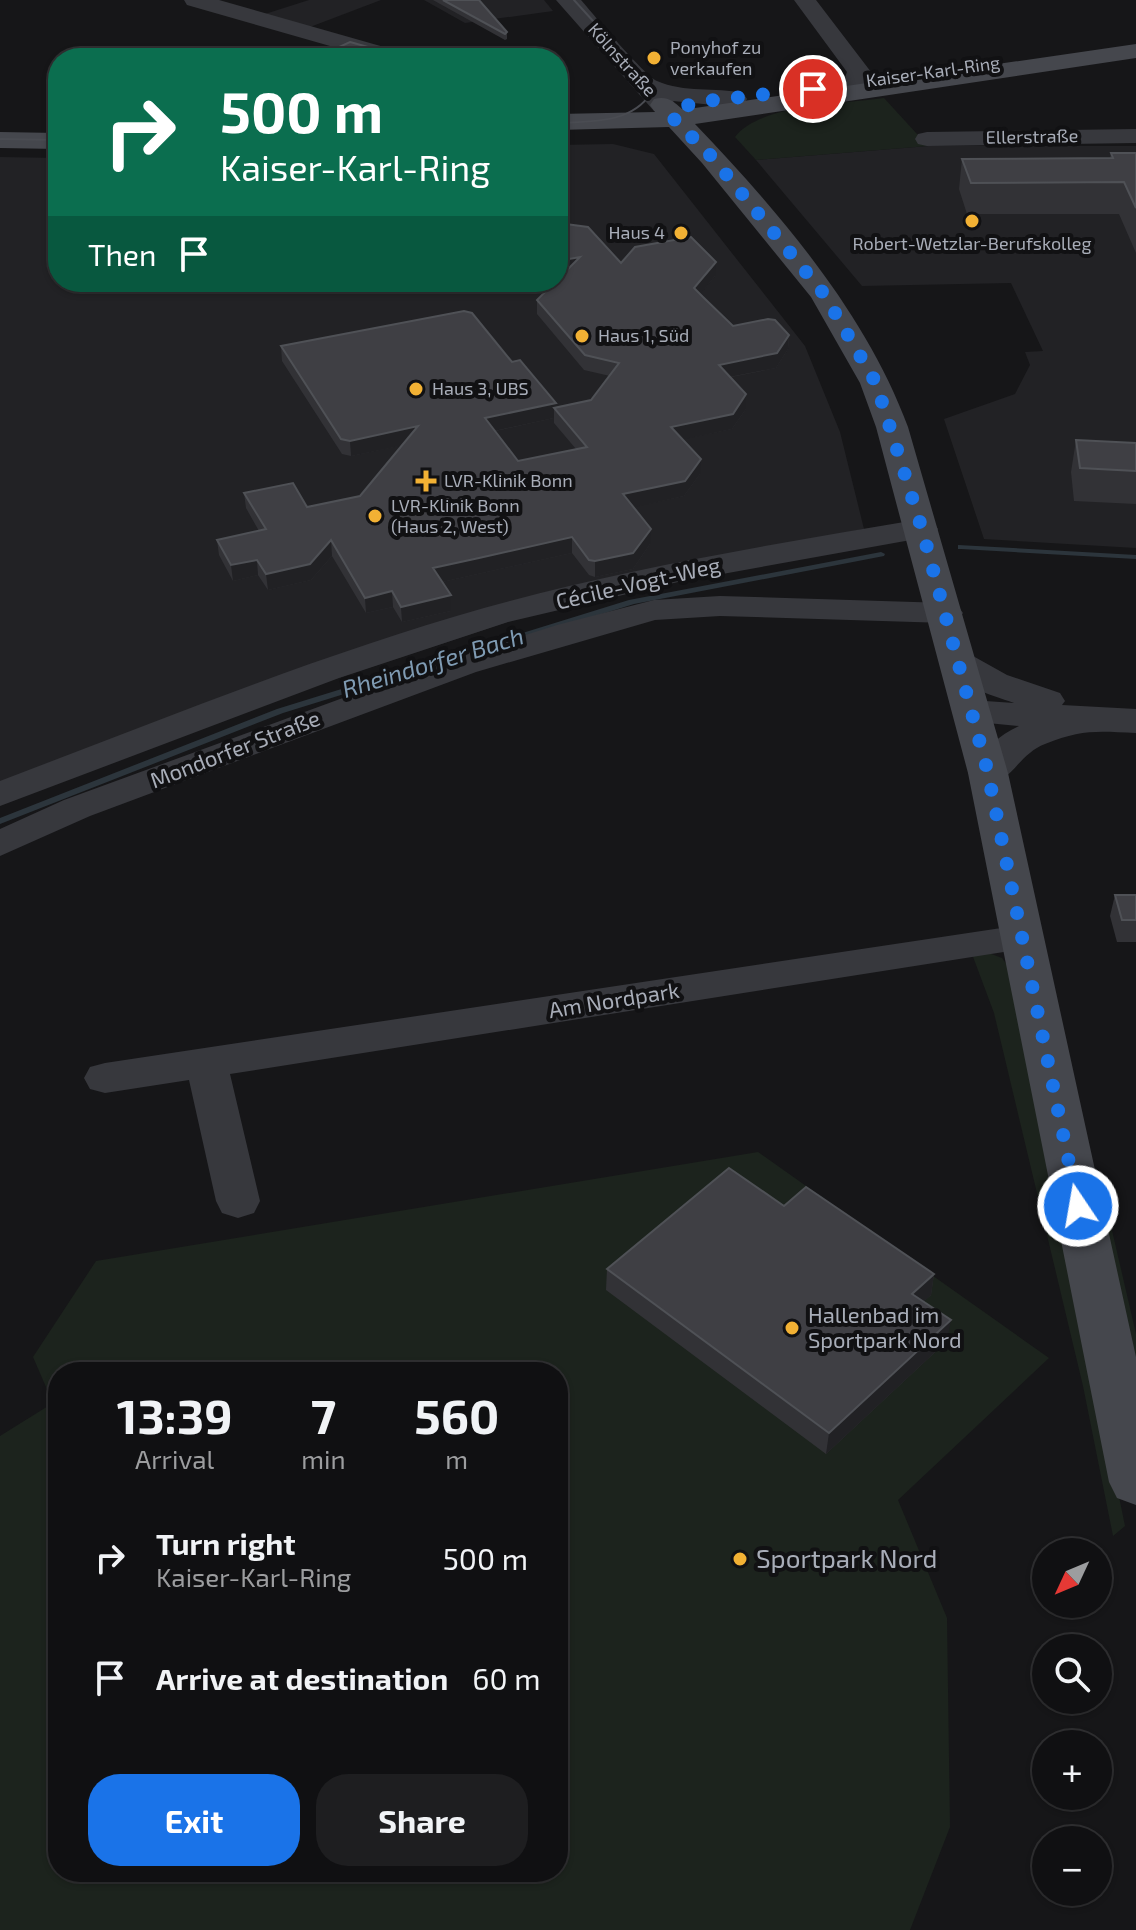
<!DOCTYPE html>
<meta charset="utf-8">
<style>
:root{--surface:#101012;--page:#1e1e20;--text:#f1f3f6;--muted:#9c9d9f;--line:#303032;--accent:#1a73e8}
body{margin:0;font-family:"Exo 2",sans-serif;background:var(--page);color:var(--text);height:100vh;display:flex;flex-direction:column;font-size:30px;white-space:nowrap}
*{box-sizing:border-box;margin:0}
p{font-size:26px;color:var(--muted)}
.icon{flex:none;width:44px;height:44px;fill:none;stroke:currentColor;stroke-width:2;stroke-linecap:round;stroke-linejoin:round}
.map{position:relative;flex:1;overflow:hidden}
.drawer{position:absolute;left:48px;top:1362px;width:520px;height:520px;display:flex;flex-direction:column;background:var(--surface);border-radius:32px;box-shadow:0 2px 6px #0004,0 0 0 2px var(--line)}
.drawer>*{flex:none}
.top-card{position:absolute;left:48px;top:48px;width:520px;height:244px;border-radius:32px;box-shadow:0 2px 6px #0004,0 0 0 2px var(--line);background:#0b6e4f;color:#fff;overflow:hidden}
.needle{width:52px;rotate:226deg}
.fabs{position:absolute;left:1032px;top:1538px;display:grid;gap:16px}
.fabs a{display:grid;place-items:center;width:80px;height:80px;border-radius:50%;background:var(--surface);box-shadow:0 2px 6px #0004,0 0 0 2px var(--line);font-size:40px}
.pin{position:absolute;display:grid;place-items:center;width:68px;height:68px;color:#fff;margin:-34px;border:4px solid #fff;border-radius:50%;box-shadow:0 2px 8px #0007}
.me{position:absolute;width:88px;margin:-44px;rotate:348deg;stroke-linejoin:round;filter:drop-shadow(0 0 6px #0008)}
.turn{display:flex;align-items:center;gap:28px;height:168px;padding:0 40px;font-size:36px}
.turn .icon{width:104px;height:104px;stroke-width:2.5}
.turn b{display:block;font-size:56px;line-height:68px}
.then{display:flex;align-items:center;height:76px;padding:0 40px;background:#0003;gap:16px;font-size:30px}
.eta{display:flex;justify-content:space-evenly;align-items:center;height:136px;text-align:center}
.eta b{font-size:48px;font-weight:700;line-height:56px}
.action{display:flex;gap:16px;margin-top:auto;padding:16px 40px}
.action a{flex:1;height:92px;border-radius:32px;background:var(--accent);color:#fff;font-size:32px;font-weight:700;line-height:92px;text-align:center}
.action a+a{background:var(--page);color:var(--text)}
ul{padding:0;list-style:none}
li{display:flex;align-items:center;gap:24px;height:120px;padding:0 40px}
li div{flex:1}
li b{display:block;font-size:30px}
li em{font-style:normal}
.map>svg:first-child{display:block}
.built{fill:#222225}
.green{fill:#1c231d;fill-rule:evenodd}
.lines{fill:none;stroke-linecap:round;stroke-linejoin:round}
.stream{fill:#2c353c;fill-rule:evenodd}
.minor{fill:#37383d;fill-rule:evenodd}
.tertiary{fill:#37383d;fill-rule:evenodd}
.secondary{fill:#45474d;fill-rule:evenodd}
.tram{stroke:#4a4c52;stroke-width:2}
.wall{fill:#323236;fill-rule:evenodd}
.shaded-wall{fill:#212124}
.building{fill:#3f3f44;stroke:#4f5156;stroke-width:2}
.route{stroke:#1a73e8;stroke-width:14;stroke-dasharray:0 25.2}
.poi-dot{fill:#f2b134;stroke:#111113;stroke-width:3}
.labels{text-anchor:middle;stroke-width:8;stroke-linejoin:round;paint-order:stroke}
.far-poi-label{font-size:18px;fill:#a8adb8;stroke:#111113;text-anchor:start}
.far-street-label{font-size:18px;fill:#a8adb8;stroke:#111113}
.street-label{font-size:22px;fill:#a8adb8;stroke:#111113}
.poi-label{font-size:22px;fill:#a8adb8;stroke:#111113;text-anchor:start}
.water-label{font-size:24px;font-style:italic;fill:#7f9bb3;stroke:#111113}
.near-poi-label{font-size:26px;fill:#a8adb8;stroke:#111113;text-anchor:start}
</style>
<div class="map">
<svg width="1136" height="1930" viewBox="0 0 1136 1930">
<rect width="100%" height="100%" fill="#161618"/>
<!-- built -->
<g class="built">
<polygon points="309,0 381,0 310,27 265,14"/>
<polygon points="424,0 544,0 553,11 465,23"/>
<polygon points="613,144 654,154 805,346 840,432 864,529 686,563 0,790 0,157 58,158 58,282 558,282 558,145"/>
<polygon points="928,146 1136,146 1136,548 984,539 944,419 1015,394 1030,365 1025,352 1043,351 1011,283 862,286 756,160"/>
</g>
<!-- green -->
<g class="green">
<path d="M884 98 928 146 756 160 735 137C759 104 845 104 884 98Z"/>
<polygon points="986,952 1002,958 1012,972 1125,1526 1113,1536 1083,1386 994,1013 972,954"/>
<path d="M758 1152 1049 1358 898 1500 947 1618 950 1827 910 1930H0V1436L53 1403 33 1357 96 1261ZM58 1372H558V1872H58Z"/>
<polygon points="1102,1212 1108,1213 1136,1334 1136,1362"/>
</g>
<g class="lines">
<!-- stream -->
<g class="stream">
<polygon points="958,545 1136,555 1136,559 961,549 958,549"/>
<polygon points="881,552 885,554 884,556 634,604 283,713 0,824 0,818 277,709 629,600"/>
</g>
<!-- minor -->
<g class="minor">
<polygon points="184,0 219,0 405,53 408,58 372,58 187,5"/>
<polygon points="794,0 816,0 871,72 863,88 847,88 843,83 847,72"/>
<polygon points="1136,129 1136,143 927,146 918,144 915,139 918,134 927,132"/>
<path d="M922 519 933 522 938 529 933 536 678 582 508 622 339 678 0 806V781C160 720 319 655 484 608 627 568 775 544 922 519Z"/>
<polygon points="720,596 946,603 958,606 963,613 958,620 946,623 720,616 655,620 476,672 90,816 0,856 0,829 64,800 452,658 557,625 654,600"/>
<polygon points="1021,925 1035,929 1041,938 1035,947 230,1074 260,1201 254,1213 238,1218 222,1213 216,1201 189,1080 105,1093 90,1089 84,1078 90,1067 105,1063"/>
</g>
<!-- tertiary -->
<g class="tertiary">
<path d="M556 0H581C594 15 644 75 657 81 684 93 715 87 743 93L747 99 743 105 734 107 673 101 676 105 672 111H654Z"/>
<path d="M960 653 973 656 1007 675 1060 693 1065 701 1062 705 1136 709V733C1098 731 1081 729 1045 744 1014 756 1011 791 974 782L968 773C982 753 996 736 1019 726L957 720 952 712 957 704 971 700 1014 703C990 694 956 686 941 664L947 656Z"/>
</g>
<!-- secondary -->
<g class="secondary">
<path d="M1136 44V58L695 124C779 212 866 313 908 427L1008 773 1136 1357V1505L1117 1498 1109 1482 968 773 876 427 860 383 811 297 702 163 669 127 558 130V114L655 112 650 105 654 99C667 96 672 100 682 109L695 108Z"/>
<polygon points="0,132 58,133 58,149 0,148"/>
</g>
<!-- tram -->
<g class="tram">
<path d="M558 123C591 121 631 124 651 93L644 77 574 0"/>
<polyline points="0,139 58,140"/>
</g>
</g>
<!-- wall -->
<g class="wall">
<polygon points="433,0 479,0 507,32 507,39 505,40"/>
<polygon points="1111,153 1136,153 1136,253 1119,214 967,214 959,189 962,159 1110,158"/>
<path d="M558 223 621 263 715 276 700 294 733 326 789 335 788 349 776 368 731 377 746 394V409L732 429 683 439 700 474 684 496 633 507 650 544 633 569 595 577 589 575 572 553 442 582 451 595V611L402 622 393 607 366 613 332 556 311 580 268 590 258 575 233 581 219 555 217 540 259 531 246 508 244 493 307 507 360 496 403 445 351 456 342 454 282 361 281 346 512 362 556 403V407L591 400 610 376 584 370 537 314V300L562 275H558ZM554 418V423L576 449 518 461 495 431Z"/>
<polygon points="1076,440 1136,443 1136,504 1074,501 1071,472"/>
<polygon points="1115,895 1136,895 1136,942 1117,942 1110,916"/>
<polygon points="784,1206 934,1274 931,1295 924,1301 947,1341 826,1454 606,1290 607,1269"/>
</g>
<!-- shaded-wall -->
<g class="shaded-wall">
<polygon points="386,52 386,58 375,58"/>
<polygon points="580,257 580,271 558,275 558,261"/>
<polygon points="716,262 715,276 694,302 694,288"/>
<polygon points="789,335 788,349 776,368 719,379 719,365"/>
<polygon points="746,394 746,409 732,429 671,442 671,427"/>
<polygon points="556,403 556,410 554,408 554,418 485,433 485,418"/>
<polygon points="418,426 419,442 351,456 350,441"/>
<polygon points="701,459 700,474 684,496 622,510 623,494"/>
<polygon points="651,529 650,544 633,569 595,577 595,561"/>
<polygon points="572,537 572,553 433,584 433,568"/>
<polygon points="331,540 332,556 311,580 268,590 266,574"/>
<polygon points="257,560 258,575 233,581 231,565"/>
<polygon points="392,591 393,607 366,613 365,598"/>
<polygon points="451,595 451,611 402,622 401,607"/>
<polygon points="934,1274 931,1295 909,1315 912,1294"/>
<polygon points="951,1320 947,1341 826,1454 829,1433"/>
</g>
<!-- building -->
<g class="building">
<polygon points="443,0 479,0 507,32 505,34"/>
<polygon points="350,42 386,52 375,58 315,58"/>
<polygon points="1111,153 1136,153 1136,208 1124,182 971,183 962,159 1113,158"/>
<polygon points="558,223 588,227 621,263 635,247 691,237 716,262 694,288 703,297 733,326 768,319 775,320 789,335 777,353 719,365 746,394 733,414 671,427 701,459 685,481 623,494 651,529 633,553 595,561 589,560 572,537 479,558 433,568 451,595 401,607 392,591 365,598 331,540 310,564 266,574 257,560 231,565 217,540 266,529 244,493 293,483 307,507 360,496 418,426 350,441 341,439 281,346 464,311 472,313 512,362 520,360 556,403 485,418 518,461 587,447 554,408 591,400 619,363 585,355 537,300 555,282 558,282 558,279 580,257 558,261"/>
<polygon points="1076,440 1136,443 1136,471 1080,468"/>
<polygon points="1115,895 1136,895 1136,920 1122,920"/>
<polygon points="729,1168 784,1206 806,1187 934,1274 912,1294 951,1320 829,1433 607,1269"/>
</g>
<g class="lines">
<!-- route -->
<polyline class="route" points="813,89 697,102 675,110 672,117 712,157 824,294 876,383 922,529 987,769 1078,1206"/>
</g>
<!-- markers -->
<g class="poi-dot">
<circle cx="654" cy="58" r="8"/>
<circle cx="972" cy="221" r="8"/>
<circle cx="681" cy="233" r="8"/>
<circle cx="582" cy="336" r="8"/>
<circle cx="416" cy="389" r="8"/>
<path d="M422 469h8v8h8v8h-8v8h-8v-8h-8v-8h8z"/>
<circle cx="375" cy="516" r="8"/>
<circle cx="792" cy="1328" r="8"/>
<circle cx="740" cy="1559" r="8"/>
</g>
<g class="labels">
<!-- far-poi labels -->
<g class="far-poi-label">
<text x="670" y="54">Ponyhof zu<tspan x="670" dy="21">verkaufen</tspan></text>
<text x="665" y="239" text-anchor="end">Haus 4</text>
<text x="972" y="250" text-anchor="middle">Robert-Wetzlar-Berufskolleg</text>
<text x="598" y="342">Haus 1, Süd</text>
<text x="432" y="395">Haus 3, UBS</text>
<text x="444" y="487">LVR-Klinik Bonn</text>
<text x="391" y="512">LVR-Klinik Bonn<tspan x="391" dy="21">(Haus 2, West)</tspan></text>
</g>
<!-- far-street labels -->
<g class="far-street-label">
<text transform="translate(622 60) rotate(48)" y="6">Kölnstraße</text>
<text transform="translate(933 72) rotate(-8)" y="6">Kaiser-Karl-Ring</text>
<text transform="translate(1032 137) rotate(-1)" y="6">Ellerstraße</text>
</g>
<!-- street labels -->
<g class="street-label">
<text transform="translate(638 583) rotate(-13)" y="8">Cécile-Vogt-Weg</text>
<text transform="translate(235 749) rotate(-21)" y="8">Mondorfer Straße</text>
<text transform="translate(614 1000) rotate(-9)" y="8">Am Nordpark</text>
</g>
<!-- poi labels -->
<g class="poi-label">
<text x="808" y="1323">Hallenbad im<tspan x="808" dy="25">Sportpark Nord</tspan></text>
</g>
<!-- water labels -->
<g class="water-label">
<text transform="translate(433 663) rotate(-17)" y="8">Rheindorfer Bach</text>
</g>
<!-- near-poi labels -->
<g class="near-poi-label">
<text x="756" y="1568">Sportpark Nord</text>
</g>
</g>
</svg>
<div class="fabs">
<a><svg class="needle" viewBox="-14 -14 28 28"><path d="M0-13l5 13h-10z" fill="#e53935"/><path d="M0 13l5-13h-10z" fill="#9c9d9f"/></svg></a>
<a><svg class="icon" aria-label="search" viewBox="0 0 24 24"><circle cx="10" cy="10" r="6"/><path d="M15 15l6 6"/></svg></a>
<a>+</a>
<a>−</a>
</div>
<div class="pin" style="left:813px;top:89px;background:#d93025"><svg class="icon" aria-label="arrive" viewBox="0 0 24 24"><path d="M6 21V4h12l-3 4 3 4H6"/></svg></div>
<svg class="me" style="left:1078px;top:1206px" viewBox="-20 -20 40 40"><circle r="17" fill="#1a73e8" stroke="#fff" stroke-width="3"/><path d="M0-11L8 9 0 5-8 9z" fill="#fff"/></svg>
<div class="top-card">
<div class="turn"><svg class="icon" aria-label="right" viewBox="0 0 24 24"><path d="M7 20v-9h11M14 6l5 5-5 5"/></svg><div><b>500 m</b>Kaiser-Karl-Ring</div></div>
<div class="then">Then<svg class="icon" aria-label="arrive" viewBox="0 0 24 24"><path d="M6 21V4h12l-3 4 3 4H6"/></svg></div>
</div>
<section class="drawer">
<div class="eta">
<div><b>13:39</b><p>Arrival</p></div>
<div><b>7</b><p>min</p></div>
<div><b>560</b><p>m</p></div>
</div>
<ul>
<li><svg class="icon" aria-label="right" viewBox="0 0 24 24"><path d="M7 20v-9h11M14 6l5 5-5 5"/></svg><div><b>Turn right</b><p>Kaiser-Karl-Ring</p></div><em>500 m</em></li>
<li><svg class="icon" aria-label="arrive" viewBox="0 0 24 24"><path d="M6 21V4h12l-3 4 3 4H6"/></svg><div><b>Arrive at destination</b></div><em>60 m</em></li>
</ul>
<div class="action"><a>Exit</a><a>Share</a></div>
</section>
</div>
